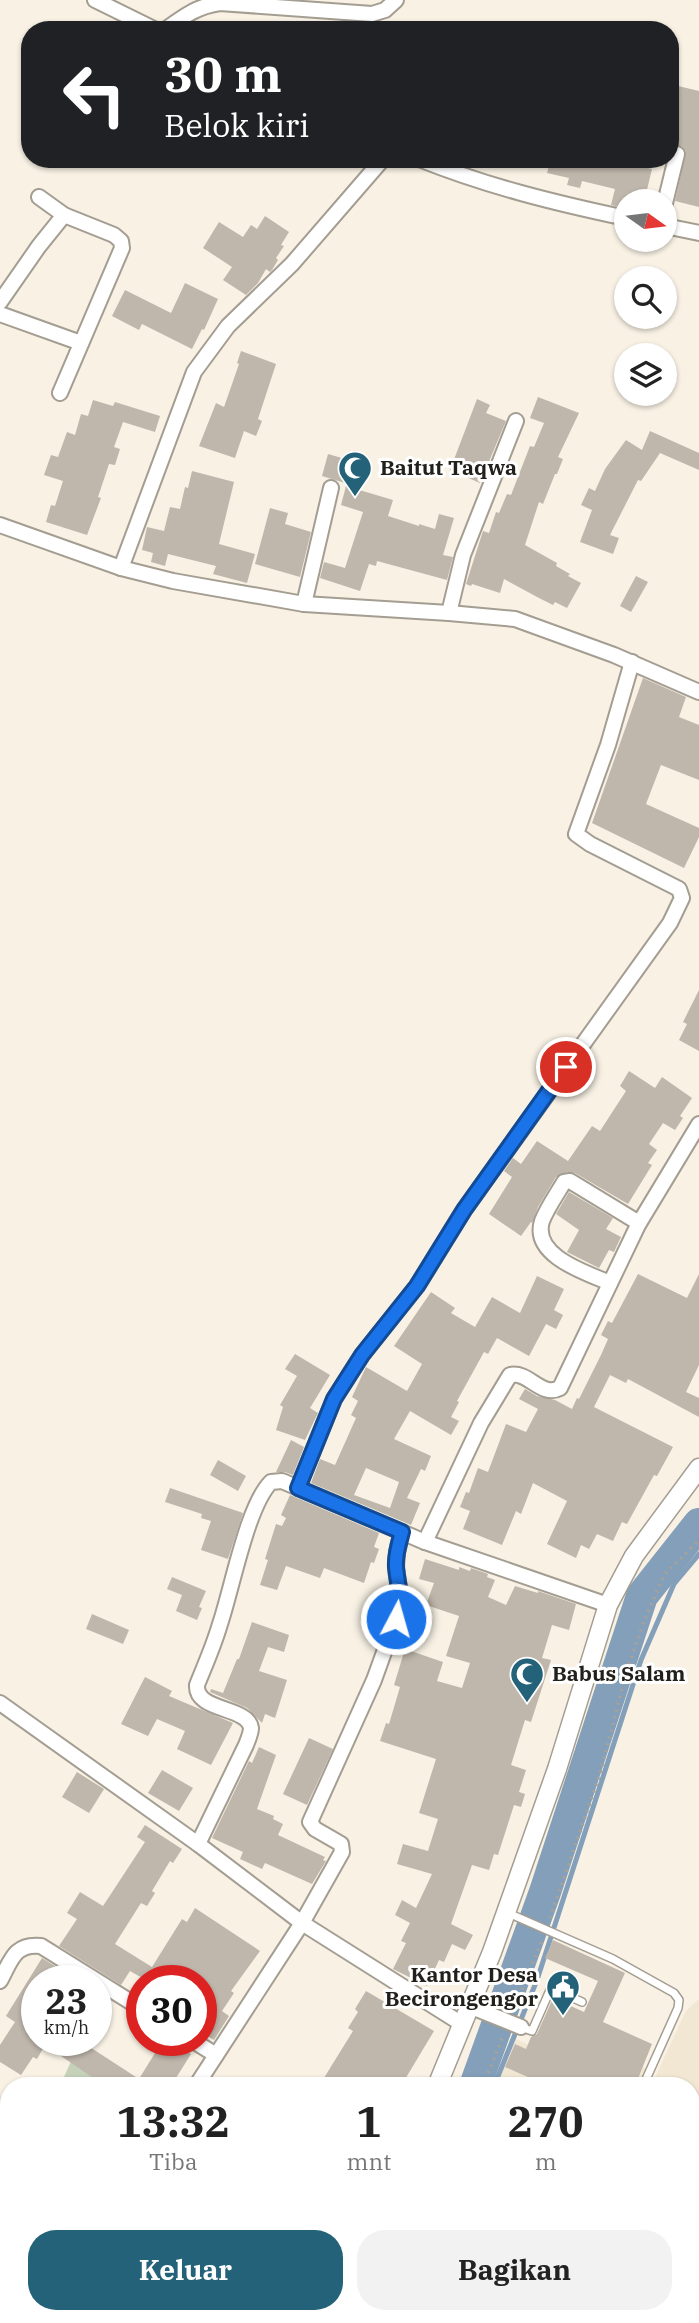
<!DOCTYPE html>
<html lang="id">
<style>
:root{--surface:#fff;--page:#f2f2f2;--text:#222;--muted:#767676;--accent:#236278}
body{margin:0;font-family:"IBM Plex Serif",serif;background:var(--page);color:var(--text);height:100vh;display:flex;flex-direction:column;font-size:26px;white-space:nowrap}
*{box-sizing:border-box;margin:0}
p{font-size:23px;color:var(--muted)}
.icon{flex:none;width:38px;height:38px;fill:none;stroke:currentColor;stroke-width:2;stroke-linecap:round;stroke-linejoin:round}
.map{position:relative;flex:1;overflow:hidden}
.side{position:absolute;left:0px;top:2077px;width:700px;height:247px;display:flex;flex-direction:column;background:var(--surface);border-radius:28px 28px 0 0;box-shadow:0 2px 5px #0004}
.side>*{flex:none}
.banner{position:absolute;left:21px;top:21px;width:658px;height:147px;border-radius:28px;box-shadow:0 2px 5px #0004;background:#202124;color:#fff;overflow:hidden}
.needle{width:46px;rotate:104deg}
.tools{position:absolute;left:614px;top:189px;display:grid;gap:14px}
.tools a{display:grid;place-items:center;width:63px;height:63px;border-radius:50%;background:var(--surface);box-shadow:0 2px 5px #0004;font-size:35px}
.speed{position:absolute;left:21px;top:1965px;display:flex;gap:14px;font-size:35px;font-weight:700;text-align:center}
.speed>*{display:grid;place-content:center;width:91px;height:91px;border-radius:50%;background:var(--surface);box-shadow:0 2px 5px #0004;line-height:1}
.speed small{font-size:18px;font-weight:400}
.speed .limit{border:10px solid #d22;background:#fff;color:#111}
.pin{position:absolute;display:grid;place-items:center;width:60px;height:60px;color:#fff;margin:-30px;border:4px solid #fff;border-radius:50%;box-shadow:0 2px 7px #0007}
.me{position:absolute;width:77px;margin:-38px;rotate:6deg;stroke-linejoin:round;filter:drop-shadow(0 0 5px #0008)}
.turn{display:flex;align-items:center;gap:24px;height:147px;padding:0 28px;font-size:32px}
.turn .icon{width:91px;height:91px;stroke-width:2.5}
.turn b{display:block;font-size:49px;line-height:60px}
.eta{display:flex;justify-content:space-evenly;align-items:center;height:119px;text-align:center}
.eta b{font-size:42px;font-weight:700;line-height:49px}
.action{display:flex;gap:14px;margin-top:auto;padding:14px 28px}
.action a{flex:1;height:80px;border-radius:28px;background:var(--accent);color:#fff;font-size:28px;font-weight:700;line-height:80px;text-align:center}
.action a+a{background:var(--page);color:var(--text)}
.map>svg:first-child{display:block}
.education{fill:#f1e7d2}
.green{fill:#c5d1b9}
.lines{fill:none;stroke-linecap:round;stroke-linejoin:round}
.stream{stroke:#839fb9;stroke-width:5}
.river{stroke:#839fb9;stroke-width:32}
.building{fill:#bfb7ac;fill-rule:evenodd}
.service-casing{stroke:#a49d91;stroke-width:10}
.minor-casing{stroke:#a49d91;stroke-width:18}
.tertiary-casing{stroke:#a49d91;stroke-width:21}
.path{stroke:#a8a298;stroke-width:3.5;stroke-dasharray:2 5;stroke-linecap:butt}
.service{stroke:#fff;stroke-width:7}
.minor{stroke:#fff;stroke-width:14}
.tertiary{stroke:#fff;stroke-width:18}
.route-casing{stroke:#114b97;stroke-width:18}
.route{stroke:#1a73e8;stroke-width:12}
.labels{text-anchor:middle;stroke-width:6;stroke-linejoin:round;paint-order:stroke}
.poi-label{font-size:21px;font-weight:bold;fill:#22201b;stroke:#fff;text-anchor:start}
</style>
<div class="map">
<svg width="699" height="2323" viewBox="0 0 699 2323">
<rect width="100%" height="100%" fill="#f8f1e4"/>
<!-- education -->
<g class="education">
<polygon points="699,1999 699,2248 691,2243 691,2086 651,2086 686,2011"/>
<polygon points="516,2039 586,2071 597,2052 650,2070 642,2086 496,2086"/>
<polygon points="394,2315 537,2315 534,2323 391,2323"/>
</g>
<!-- green -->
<g class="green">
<polygon points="72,2059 113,2086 60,2086"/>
<polygon points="9,2211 9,2315 66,2315 63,2323 0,2323 0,2234"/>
<polygon points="691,2247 699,2251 699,2323 541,2323 545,2315 691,2315"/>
</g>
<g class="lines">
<!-- stream -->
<g class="stream">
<polyline points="494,2086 537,1980 641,1660 674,1584 699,1554"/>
<polyline points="395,2323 398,2315"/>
</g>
<!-- river -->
<g class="river">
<polyline points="475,2086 545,1892 642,1596 699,1524"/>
<polyline points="372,2323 375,2315"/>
</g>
</g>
<!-- building -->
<g class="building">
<polygon points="670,84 699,91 699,207 675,201 686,152 683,147 670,143"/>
<polygon points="551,159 612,159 652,169 645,198 628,194 624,208 611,205 615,189 582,181 580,188 567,185 569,178 547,173"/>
<polygon points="265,216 289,232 281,245 284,246 276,258 278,260 272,270 270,272 266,269 258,283 246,295 223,280 232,267 203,248 219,222 243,237 251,225 257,229"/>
<polygon points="185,283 218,299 204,330 202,329 192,349 142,324 139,330 112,316 125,290 171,313"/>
<polygon points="241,351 276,364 258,419 262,421 256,436 244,431 235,458 199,446 216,403 224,407 239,364 237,363"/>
<polygon points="538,397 579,413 558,457 563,459 557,474 555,474 543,504 539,502 525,545 557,563 556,566 570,574 568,576 581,583 567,608 555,602 553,605 539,598 504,579 500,593 472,584 471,586 466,584 483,531 489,533 496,512 499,513 507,494 511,495 530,446 534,447 544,423 530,418"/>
<polygon points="477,399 490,405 486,413 506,421 480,483 450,470"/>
<polygon points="93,400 113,406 115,402 160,416 155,432 123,422 114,447 120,449 115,465 109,464 98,497 101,498 87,535 46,522 51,505 55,506 63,481 44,475 51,455 58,457 67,432 75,435 81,414 88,416"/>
<polygon points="650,431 699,453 699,470 660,453 641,481 638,480 610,535 619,538 613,554 580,542 592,510 581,505 589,488 595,491 605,469 626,440 642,450"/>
<polygon points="328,454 352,461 345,483 322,476"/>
<polygon points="192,471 234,482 219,544 255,554 247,583 213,574 216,566 168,554 165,566 151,562 153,553 142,550 147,527 164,531 170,507 180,509 185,487 188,488"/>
<polygon points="346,486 393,500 388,516 419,526 419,524 435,529 439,514 454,518 443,555 453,557 447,580 377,561 376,566 369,564 360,591 320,578 324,562 345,568 363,512 341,505"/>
<polygon points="270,508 288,513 285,524 311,532 300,577 255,564"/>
<polygon points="636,576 648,582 631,612 620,606"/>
<polygon points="643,678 686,697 679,717 699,725 699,780 661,765 646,804 699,828 699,837 684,868 592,823"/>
<polygon points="699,990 699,1051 679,1040 687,1024 683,1022"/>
<polygon points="629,1071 655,1088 662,1077 692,1098 680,1116 683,1118 675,1130 663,1123 649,1144 657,1150 648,1163 652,1165 628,1204 575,1173 568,1172 556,1177 538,1207 532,1223 531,1222 521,1236 489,1214 512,1177 504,1171 513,1158 521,1164 537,1141 568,1161 592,1126 600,1131 626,1091 620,1086"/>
<polygon points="569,1192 613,1218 606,1229 621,1237 614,1252 609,1250 599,1268 567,1252 579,1230 556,1214"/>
<polygon points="638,1274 687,1298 699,1274 699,1365 686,1392 699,1398 699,1417 628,1379 626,1383 610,1375 594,1407 673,1447 657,1476 654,1475 627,1524 622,1522 613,1541 597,1534 589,1549 581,1545 576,1558 547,1544 567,1501 533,1483 521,1514 516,1511 502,1545 463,1529 470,1511 460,1507 466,1492 469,1493 478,1468 488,1472 506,1424 526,1432 538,1409 519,1399 525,1389 537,1396 555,1400 572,1409 577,1398 579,1399 601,1355 608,1339 601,1335 608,1321 612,1323"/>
<path d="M537 1276 564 1289 554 1310 563 1315 556 1329 546 1324 529 1356 497 1338 488 1354 484 1352 457 1401 459 1402 451 1417 459 1421 451 1435 410 1411 394 1439 431 1456 425 1471 421 1469 407 1498 420 1503 411 1525 311 1483 320 1459 335 1465 356 1418 351 1415 358 1401 352 1397 366 1367 407 1391 422 1364 394 1346 431 1292 455 1308 451 1313 475 1327 492 1297 520 1313ZM366 1468 399 1482 390 1508 354 1495Z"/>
<polygon points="295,1354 330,1375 310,1408 318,1413 305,1440 276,1430 283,1407 280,1405 297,1376 285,1369"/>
<polygon points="291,1440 304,1447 293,1475 285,1472 276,1472"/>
<polygon points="218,1460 246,1476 238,1491 210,1475"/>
<polygon points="170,1488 243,1513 228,1559 201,1550 211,1521 201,1518 202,1514 165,1502"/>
<polygon points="290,1495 379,1533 374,1547 379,1549 374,1563 371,1562 364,1583 324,1568 320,1578 286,1566 277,1590 260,1585 268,1560 265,1559 276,1524 282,1526 286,1518 281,1515"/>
<polygon points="425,1559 459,1570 459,1567 470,1571 471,1568 488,1574 487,1577 495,1580 488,1597 506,1605 515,1586 538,1593 538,1591 576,1604 569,1630 552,1625 542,1658 551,1660 531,1722 525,1720 511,1765 526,1770 519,1792 525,1794 521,1807 514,1805 498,1855 494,1854 489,1870 472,1865 451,1924 473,1935 465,1950 452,1944 444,1962 439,1960 427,1986 393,1969 406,1943 401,1941 410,1923 395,1915 402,1900 416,1908 432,1874 397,1864 403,1844 428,1851 438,1819 419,1813 436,1759 380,1741 386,1723 389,1724 400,1687 394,1685 405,1649 443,1662 437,1681 462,1688 470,1663 446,1656 459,1616 426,1605 434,1583 419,1579"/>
<polygon points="172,1577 206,1591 199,1607 202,1608 197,1620 176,1611 182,1595 167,1589"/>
<polygon points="92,1614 129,1630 123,1644 86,1629"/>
<polygon points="252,1622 289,1635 284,1652 268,1647 259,1671 287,1680 275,1718 265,1714 262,1723 247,1708 210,1692 211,1689 223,1693 237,1659 239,1659"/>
<polygon points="145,1677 172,1691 169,1696 233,1723 211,1765 177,1749 185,1731 157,1719 148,1736 121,1724"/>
<polygon points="309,1738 333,1749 307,1805 283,1794"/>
<polygon points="259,1747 276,1755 257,1809 274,1816 273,1819 283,1824 278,1835 325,1857 323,1860 326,1861 312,1884 265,1863 262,1869 240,1859 243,1852 212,1838 249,1761 252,1763"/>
<polygon points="162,1770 193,1788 179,1811 148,1793"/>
<polygon points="77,1772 104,1789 89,1813 62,1797"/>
<polygon points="145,1825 182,1849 173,1863 170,1861 152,1891 155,1893 147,1906 141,1903 115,1944 152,1967 182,1919 187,1922 195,1908 260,1951 231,1991 234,1993 222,2011 229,2016 214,2040 201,2032 201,1981 142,1981 144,1979 130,1971 121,1985 59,1946 77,1919 67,1913 80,1892 103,1906 145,1842 137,1837"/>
<polygon points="553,1940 625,1973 603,2022 652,2044 635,2086 548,2086 505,2067 515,2044 526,2049 531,2037 537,2034 553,1998 584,2012 598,1981 545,1958"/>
<polygon points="42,1958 79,1981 37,1981 37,2040 79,2040 139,2079 163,2040 169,2040 191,2054 171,2086 105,2086 45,2045 37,2059 33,2057 21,2075 0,2062 0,2045 15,2022 6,2016"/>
<polygon points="366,1991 434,2031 401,2086 319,2086 353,2031 348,2028 358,2012 355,2009"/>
</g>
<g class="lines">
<!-- service casing -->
<g class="service-casing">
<g id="service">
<polyline points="508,1913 613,1959 674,1993 679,2000 678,2008 643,2086"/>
<polyline points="521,2027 532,2031 551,1988 582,2002"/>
</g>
</g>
<!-- minor casing -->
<g class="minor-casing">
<g id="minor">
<polyline points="95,0 156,30"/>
<path d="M165 30C183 17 197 6 220 3L372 14 385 10 396 0"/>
<path d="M419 159C486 186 555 203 626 218"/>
<polyline points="39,197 64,215 114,235 121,241 122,248 60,393"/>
<polyline points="665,203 677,154"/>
<polyline points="665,226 699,233"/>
<polyline points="0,302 39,246 64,215"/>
<polyline points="0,314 81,343"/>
<polyline points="0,525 121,568 173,581 304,604 449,613 515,619 614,655 699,692"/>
<polyline points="121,568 194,372 228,326 292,264 383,159"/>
<polyline points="304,604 331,488"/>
<polyline points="449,613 463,555 516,421"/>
<path d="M610 1283C587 1273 531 1256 542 1221 547 1208 557 1194 564 1182L570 1181 639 1223"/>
<polyline points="298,1488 334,1399 362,1355 417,1286 464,1210 670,923 682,898 679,889 590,844 576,834 608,745 632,662"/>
<path d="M425 1542 481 1423 510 1375C529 1371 541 1398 560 1388L638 1225 699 1124"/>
<polyline points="0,1703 198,1844 302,1923 462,2024"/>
<path d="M198 1844 246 1745C248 1740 251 1733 251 1728 248 1706 195 1712 197 1685 205 1665 214 1645 220 1624 232 1589 247 1506 271 1482L282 1481 425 1542 608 1605"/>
<path d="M0 1981C11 1961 14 1943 41 1946L142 2009"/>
<polyline points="469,2006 521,2027"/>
<polyline points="192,2040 216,2055"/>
<polyline points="196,2086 302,1923 342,1852 341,1844 315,1829 310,1822 374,1680 396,1619 401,1601 396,1568 397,1552 402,1532"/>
<polyline points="59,2323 63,2315"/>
</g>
</g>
<!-- tertiary casing -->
<g class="tertiary-casing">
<g id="tertiary">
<polyline points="437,2086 492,1952 557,1769 608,1605 634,1556 699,1468"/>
<polyline points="333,2323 336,2315"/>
</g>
</g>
<!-- path -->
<g class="path">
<polyline points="550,1918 600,1774 626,1673 644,1621 664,1575 699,1540"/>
<polyline points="514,2009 543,1938"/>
<polyline points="483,2086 503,2036"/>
<polyline points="691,2246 699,2250"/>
<polyline points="381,2323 385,2315"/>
</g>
<!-- service -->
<use href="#service" class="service"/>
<!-- minor -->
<use href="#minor" class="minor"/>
<!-- tertiary -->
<use href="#tertiary" class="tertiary"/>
</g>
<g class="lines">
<!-- route casing -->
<g class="route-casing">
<path id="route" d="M396 1619C403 1596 398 1589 396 1567 395 1555 399 1543 402 1532L298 1488 334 1399 362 1355 417 1286 464 1210 566 1067"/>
</g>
<!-- route -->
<use href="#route" class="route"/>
</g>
<!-- icons -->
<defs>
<g id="mosque-pin" transform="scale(1.75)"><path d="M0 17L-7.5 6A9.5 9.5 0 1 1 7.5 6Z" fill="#236278" stroke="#fff"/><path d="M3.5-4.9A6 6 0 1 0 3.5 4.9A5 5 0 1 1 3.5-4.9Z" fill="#fff"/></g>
<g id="civic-pin" transform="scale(1.75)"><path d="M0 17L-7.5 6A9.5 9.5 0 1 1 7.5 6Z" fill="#236278" stroke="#fff"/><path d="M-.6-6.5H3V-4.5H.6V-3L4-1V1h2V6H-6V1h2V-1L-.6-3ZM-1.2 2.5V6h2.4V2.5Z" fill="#fff"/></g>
</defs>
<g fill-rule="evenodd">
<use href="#mosque-pin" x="355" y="468"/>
<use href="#mosque-pin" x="527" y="1674"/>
<use href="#civic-pin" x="563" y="1987"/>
</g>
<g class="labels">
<!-- poi labels -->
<g class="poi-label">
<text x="380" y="475">Baitut Taqwa</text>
<text x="552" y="1681">Babus Salam</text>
<text x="538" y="1982" text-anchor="end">Kantor Desa<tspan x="538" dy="24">Becirongengor</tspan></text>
</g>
</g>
</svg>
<div class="tools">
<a><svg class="needle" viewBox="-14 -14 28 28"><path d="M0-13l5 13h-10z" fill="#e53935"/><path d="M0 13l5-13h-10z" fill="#767676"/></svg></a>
<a><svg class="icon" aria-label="search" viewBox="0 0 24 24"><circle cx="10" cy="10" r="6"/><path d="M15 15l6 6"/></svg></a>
<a><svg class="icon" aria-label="layers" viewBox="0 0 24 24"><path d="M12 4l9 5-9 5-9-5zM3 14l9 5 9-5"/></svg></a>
</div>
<div class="speed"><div>23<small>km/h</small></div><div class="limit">30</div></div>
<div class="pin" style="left:566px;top:1067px;background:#d93025"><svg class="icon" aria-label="arrive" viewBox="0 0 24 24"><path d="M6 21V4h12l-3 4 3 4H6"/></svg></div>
<svg class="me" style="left:396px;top:1619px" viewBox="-20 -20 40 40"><circle r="17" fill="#1a73e8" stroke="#fff" stroke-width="3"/><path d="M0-11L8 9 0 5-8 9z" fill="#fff"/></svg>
<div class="banner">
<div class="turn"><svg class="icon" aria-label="left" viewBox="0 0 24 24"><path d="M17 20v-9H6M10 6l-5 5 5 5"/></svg><div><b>30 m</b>Belok kiri</div></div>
</div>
<section class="side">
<div class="eta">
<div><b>13:32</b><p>Tiba</p></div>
<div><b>1</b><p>mnt</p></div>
<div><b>270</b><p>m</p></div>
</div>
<div class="action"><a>Keluar</a><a>Bagikan</a></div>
</section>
</div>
